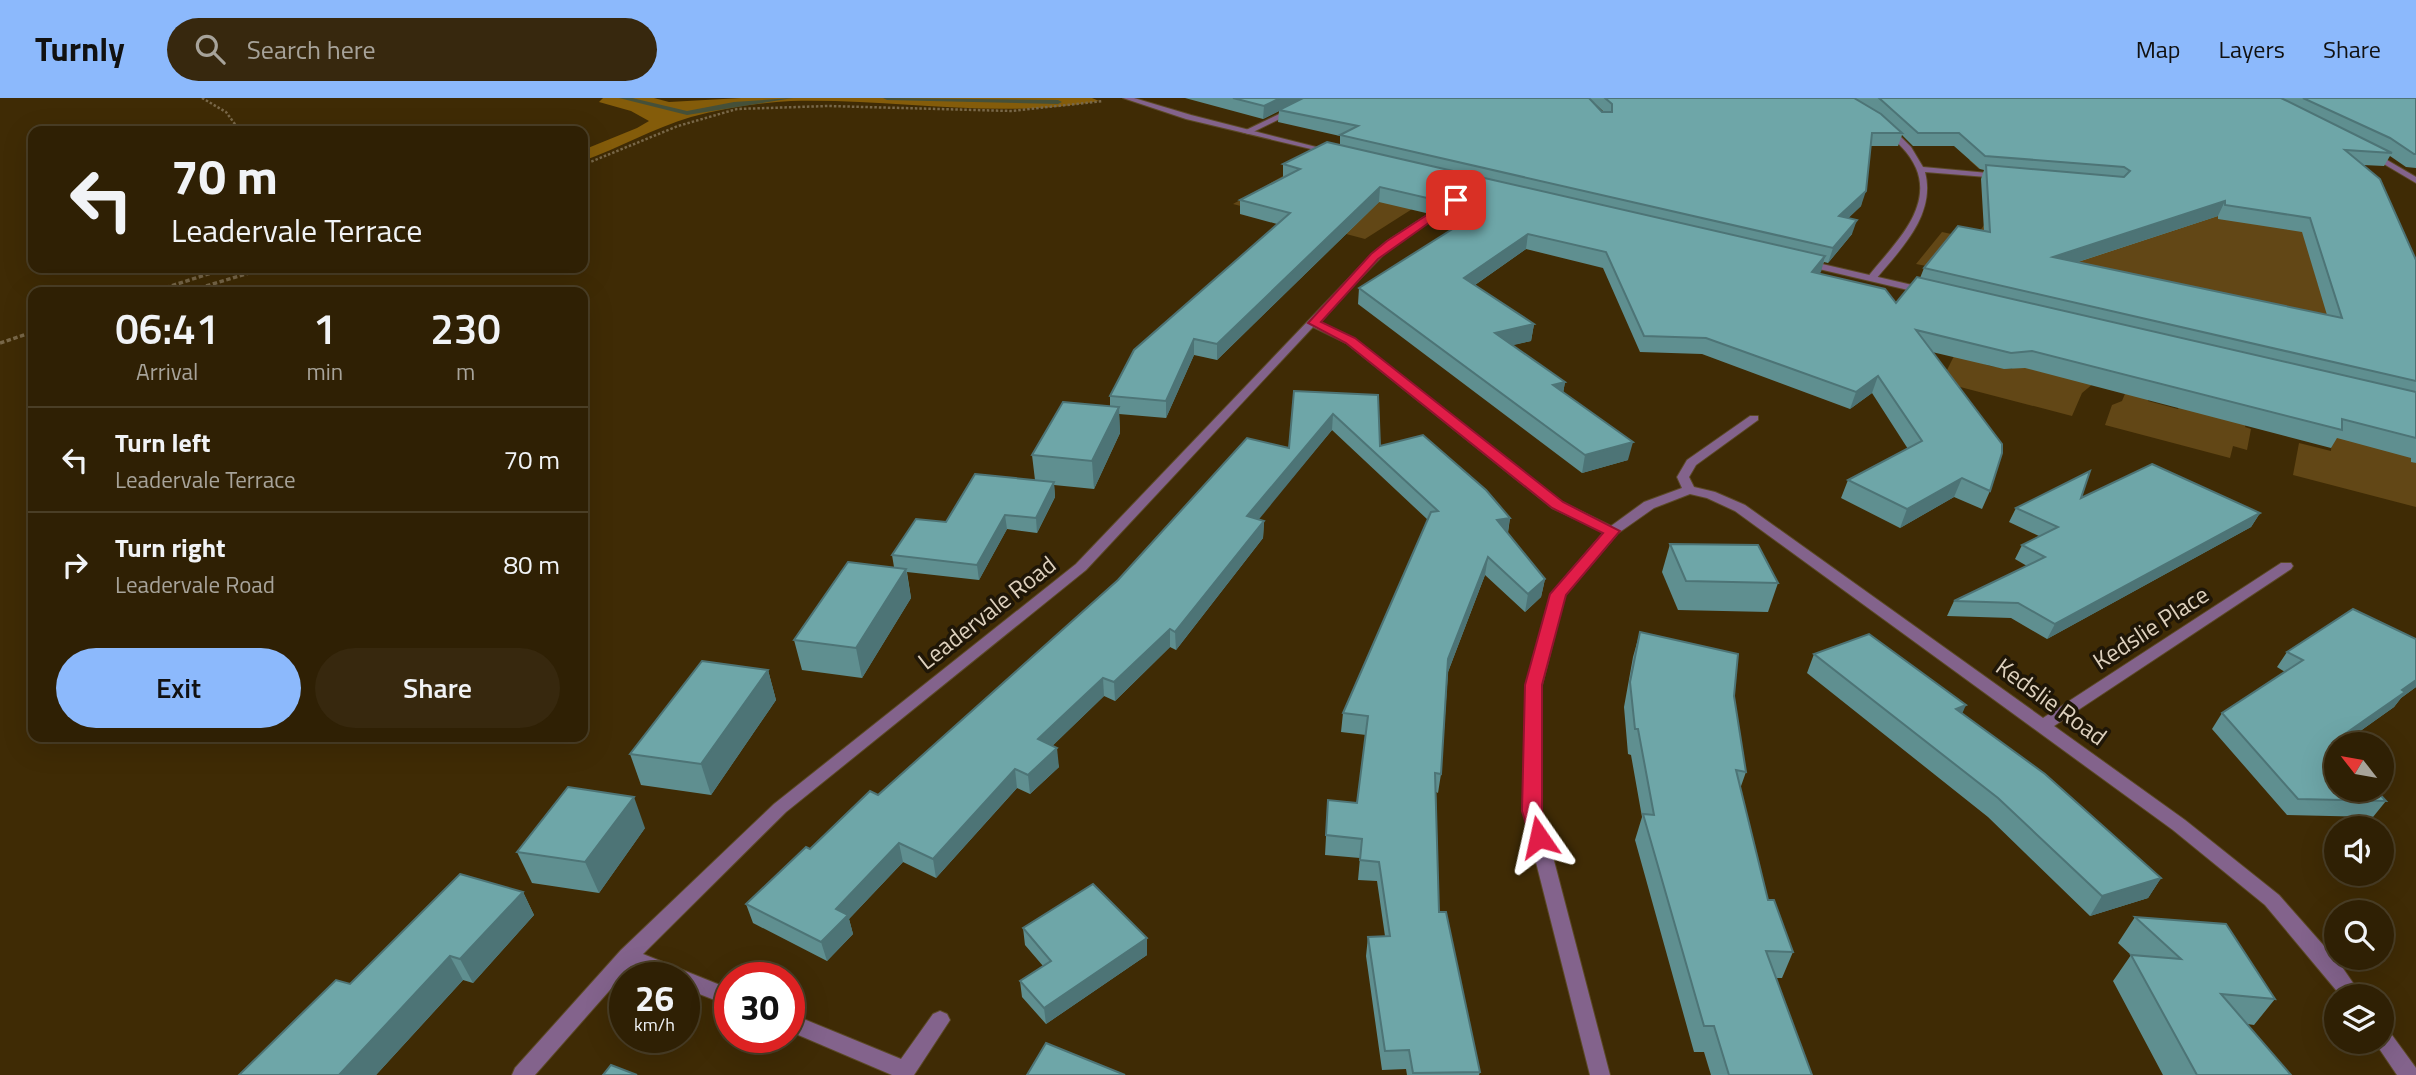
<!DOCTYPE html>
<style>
:root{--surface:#2f2004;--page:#37280e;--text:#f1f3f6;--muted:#a7a39a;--line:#4a3e26;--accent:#8cb9fc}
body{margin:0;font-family:"Titillium Web",sans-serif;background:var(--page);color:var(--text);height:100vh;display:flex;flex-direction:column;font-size:26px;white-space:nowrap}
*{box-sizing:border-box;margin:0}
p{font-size:23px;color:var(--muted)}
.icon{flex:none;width:38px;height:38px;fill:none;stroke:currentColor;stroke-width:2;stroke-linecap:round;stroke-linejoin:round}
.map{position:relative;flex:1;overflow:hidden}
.side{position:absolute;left:28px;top:189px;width:560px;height:455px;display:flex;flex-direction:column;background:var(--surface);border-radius:14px;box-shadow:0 7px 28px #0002,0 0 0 2px var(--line)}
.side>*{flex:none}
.guide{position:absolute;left:28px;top:28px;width:560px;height:147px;border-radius:14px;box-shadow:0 7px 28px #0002,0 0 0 2px var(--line);background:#2f2004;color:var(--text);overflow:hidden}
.needle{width:46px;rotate:301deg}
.controls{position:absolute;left:2324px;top:634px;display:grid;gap:14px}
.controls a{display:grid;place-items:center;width:70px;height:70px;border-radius:50%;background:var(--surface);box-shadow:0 7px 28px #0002,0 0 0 2px var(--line);font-size:35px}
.speed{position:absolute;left:609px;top:864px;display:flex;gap:14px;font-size:35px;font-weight:700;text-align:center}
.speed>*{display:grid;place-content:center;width:91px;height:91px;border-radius:50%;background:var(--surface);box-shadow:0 7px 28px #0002,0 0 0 2px var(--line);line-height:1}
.speed small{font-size:18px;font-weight:400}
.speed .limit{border:10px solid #d22;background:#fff;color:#111}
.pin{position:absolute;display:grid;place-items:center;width:60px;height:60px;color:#fff;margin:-30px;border-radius:14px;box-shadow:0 4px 10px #0006}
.me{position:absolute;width:77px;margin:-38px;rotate:349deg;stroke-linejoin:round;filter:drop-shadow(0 0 5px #0008)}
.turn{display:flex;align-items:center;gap:24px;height:147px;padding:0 28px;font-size:32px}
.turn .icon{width:91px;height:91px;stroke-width:2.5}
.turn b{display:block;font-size:49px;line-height:60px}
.eta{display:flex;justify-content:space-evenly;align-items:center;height:119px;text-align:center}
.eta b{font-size:42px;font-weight:600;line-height:49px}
.action{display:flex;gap:14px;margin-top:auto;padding:14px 28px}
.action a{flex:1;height:80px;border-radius:42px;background:var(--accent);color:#111;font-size:28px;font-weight:600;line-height:80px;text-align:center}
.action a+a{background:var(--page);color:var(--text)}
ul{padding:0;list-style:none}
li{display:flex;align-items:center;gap:21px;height:105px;padding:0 28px;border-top:2px solid var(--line)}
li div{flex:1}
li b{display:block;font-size:26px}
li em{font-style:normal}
header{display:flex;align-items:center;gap:42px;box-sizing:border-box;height:98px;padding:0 35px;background:var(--accent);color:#111}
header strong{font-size:33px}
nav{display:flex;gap:38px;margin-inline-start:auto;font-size:24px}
.search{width:490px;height:63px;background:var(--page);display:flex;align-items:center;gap:18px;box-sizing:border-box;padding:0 24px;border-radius:38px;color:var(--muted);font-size:26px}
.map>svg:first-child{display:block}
.green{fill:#624716}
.forest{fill:#845c0a}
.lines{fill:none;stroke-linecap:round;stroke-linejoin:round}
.stream{fill:#455039;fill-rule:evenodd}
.minor-casing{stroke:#5b4926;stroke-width:2}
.tertiary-casing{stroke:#5b4926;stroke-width:2}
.path-far1{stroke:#786748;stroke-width:2.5;stroke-dasharray:2.5 2;stroke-linecap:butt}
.path{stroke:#786748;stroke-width:3.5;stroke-dasharray:4.5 2.5;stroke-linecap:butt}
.minor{fill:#83638c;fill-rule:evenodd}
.tertiary{fill:#83638c;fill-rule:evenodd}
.wall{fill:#5f8f90;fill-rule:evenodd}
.shaded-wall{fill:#4d7476}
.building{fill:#6ea6a8;stroke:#4d7476;stroke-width:2;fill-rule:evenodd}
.route{fill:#e11d48;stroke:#92132f;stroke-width:2}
.labels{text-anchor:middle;stroke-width:7;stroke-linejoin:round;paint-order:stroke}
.street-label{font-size:24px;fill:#ddd0bd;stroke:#1f1607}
</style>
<header>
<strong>Turnly</strong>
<div class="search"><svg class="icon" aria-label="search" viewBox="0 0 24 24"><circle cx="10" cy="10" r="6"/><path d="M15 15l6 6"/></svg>Search here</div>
<nav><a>Map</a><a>Layers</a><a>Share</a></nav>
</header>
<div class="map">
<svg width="2416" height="977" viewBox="0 0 2416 977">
<rect width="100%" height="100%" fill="#3f2b05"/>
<!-- green -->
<g class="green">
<polygon points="1969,62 2285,67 2318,186 2416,262 1916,166 1942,134 2003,147 1977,137 1984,127 2075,79 1979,71"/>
<polygon points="1299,69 1431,99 1365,141 1233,106"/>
<polygon points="2025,241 2094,285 2082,295 2072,318 1941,284 1955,256 1990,268 2012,271"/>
<polygon points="2129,286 2151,295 2148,303 2178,311 2182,300 2246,325 2245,329 2251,331 2247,352 2233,348 2230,360 2105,327 2112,307 2122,303"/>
<polygon points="2332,337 2411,356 2411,363 2416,365 2416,409 2293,377 2299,345 2331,353"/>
</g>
<!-- forest -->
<path class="forest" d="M603 0H654L669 4 741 0H1092L1099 3C998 22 893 0 791 3 758 5 723 10 691 19 654 30 619 50 583 63V52L637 30 649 23 631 13 599 4Z"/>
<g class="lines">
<!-- stream -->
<g class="stream">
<polygon points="619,0 632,0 687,13 734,4 793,0 687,17"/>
<polygon points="883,0 1058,2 1062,4 1058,6 887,2"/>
</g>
<!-- minor casing -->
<g class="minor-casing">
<g id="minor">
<polygon points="1312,0 1322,0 1249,36 1242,34"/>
<path d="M1884 28H1890L1911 49 1923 69 1999 76 2003 78 1999 80 1925 74C1936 117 1901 151 1875 182L1872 183 1867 180C1890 150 1934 112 1916 70 1909 54 1896 43 1884 32Z"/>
<polygon points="2370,52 2416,79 2416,85 2367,56 2366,54"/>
<polygon points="1453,100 1460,102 1393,147 1318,224 1354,241 1562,404 1611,428 1644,404 1682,390 1677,379 1687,362 1750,318 1758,318 1758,322 1696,367 1689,379 1694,389 1715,394 1745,407 2043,620 2281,465 2291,465 2293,468 2291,471 2054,628 2185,722 2279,797 2340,866 2362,898 2341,898 2265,807 2173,732 1735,413 1707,400 1690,396 1654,410 1617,436 1565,497 1542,587 1541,713 1610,977 1590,977 1523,713 1526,587 1551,496 1604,434 1552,410 1346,245 1313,229 1086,472 786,714 643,856 730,891 730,908 684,890 684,880 662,880 631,868 535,977 512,977 515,970 621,852 774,706 1076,466 1371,157 1387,143"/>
<polygon points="940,913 947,916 950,922 914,977 892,977 789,933 789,915 901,961 933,916"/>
<polygon points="2382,930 2389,933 2416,970 2416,977 2397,977 2374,943 2382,943"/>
</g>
</g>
<!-- tertiary casing -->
<g class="tertiary-casing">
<g id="tertiary">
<polygon points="1123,0 1134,0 1191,17 1336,54 1332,56 1186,21"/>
<polygon points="1805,162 1925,190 1930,193 1925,196 1802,167 1802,163"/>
</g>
</g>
<!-- path-far1 -->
<g class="path-far1">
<polyline points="202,0 226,14 240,33"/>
<polyline points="583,67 678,28 737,11 828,8 1012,13 1103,3"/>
</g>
<!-- path -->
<g class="path">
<polyline points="152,194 227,170"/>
<polyline points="186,194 266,170"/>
<polyline points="0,245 33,234"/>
</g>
<!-- minor -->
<use href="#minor" class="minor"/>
<!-- tertiary -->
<use href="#tertiary" class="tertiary"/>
</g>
<!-- wall -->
<g class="wall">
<path d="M1185 0H1589L1602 14H1604L1589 0H2416V70L2406 69 2390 58 2384 68 2363 67 2416 162V365L2411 364V360L2337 340 2331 350 2025 270 2004 271 1932 254 1990 393 1982 411 1954 399 1900 430 1841 400 1848 382 1908 351 1872 295 1850 311 1702 256 1640 254 1603 170 1526 151 1475 187 1534 226 1531 243 1512 247 1565 284 1563 295 1628 362 1582 375 1358 206 1359 190 1464 124 1441 118 1443 104 1426 115 1379 104 1217 262 1194 257 1166 320 1119 316 1120 335 1094 391 1054 387 1055 399 1037 435 1007 431 979 482 907 474 911 500 862 580 802 572 794 542 894 469 892 457 946 424 1035 382 1032 357 1110 308V298L1277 126 1240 116V102L1283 80V66L1340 47V38L1278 24 1279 13 1263 21ZM1902 37 1913 48H1954L1980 71 1984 72 1981 81 1984 133 1924 170 1920 180 1896 205 1819 175 1824 164 1828 165 1852 136 1848 120 1861 108 1870 48H1898ZM1465 80 1475 82 1464 90ZM2218 118V121L2302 134 2327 217 2078 164Z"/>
<polygon points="1294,293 1378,297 1380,348 1510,420 1508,435 1545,481 1541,499 1525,514 1485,477 1448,574 1441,676 1438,695 1436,694 1439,814 1480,974 1479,977 1407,977 1406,971 1382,972 1366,858 1368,839 1385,838 1377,783 1358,782 1360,760 1325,757 1328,702 1357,705 1366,637 1341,634 1343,615 1428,422 1332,332 1258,421 1264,423 1263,440 1176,552 1170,549 1115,603 1104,598 1052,648 1059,669 1030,696 1017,690 936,780 903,764 849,821 853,836 827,863 753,825 746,806 810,751 878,697 1289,350"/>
<polygon points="2081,400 2260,415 2251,429 2047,541 2011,520 1947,518 1954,503 2027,468 2015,461 2022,447 2039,438 2009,424 2016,410"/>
<polygon points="1670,446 1778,485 1768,514 1678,512 1662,474"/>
<polygon points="1640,534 1734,598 1746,674 1740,691 1768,802 1793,854 1782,880 1776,880 1812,977 1711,977 1704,954 1694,954 1635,742 1642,719 1631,657 1628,656 1624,609 1633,559"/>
<polygon points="2416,541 2416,589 2401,600 2394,609 2342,646 2336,646 2336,691 2386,703 2373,719 2287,717 2212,631 2222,615 2285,574 2277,569 2287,554"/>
<polygon points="1814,556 1962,616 2161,780 2148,800 2090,818 1988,719 1807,575"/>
<polygon points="768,572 776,602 711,697 641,687 630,656"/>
<polygon points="645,730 599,795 532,785 517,754"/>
<polygon points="523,794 534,817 473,885 463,882 376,977 239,977 350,886"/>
<polygon points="2135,819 2275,901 2254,927 2247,926 2291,977 2163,977 2113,883 2131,857 2118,845"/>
<polygon points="1023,830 1147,857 1046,926 1022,899 1020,883 1043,868 1025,847"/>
</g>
<!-- shaded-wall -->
<g class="shaded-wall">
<polygon points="1280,0 1306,0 1279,12 1279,13 1263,21 1264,8"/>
<polygon points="1466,76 1464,90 1426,115 1427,100"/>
<polygon points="1380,89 1379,104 1217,262 1217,246"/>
<polygon points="1866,93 1861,108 1835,133 1839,118"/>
<polygon points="2225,103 2218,118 2047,174 2053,159"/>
<polygon points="1857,122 1852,136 1828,165 1833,150"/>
<polygon points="1528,136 1526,151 1462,196 1464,180"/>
<polygon points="1825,158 1821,174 1808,189 1812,174"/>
<polygon points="1534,226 1531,243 1492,252 1495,235"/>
<polygon points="1194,241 1194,257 1166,320 1166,303"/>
<polygon points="1878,278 1872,295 1850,311 1856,294"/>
<polygon points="1565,284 1562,301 1553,287"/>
<polygon points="1119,309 1120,335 1094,391 1092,363"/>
<polygon points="1333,316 1332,332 1247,436 1247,418"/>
<polygon points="1633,344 1628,362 1582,375 1585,357"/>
<polygon points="1962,380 1954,399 1900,430 1907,411"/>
<polygon points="1054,384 1055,399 1037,435 1036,420"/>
<polygon points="2260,415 2251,429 2047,541 2055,526"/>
<polygon points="1005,417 1007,431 979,482 977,467"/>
<polygon points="1510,420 1507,438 1497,422"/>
<polygon points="1264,423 1263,440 1176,552 1175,534"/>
<polygon points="1488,459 1485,477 1446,579 1448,561"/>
<polygon points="906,471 911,500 862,580 856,550"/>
<polygon points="1545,481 1541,499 1525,514 1528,496"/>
<polygon points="1170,531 1170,549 1115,603 1114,584"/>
<polygon points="768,572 776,602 711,697 701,666"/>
<polygon points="1103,580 1104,598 1040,660 1038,641"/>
<polygon points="2416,582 2416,589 2401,600 2394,609 2342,646 2336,646 2336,650 2332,645"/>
<polygon points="1966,607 1957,627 1956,611"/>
<polygon points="1057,650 1059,669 1030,696 1028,677"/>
<polygon points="1015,671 1017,690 936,780 933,761"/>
<polygon points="634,699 645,730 599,795 585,764"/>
<polygon points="899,745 903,764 849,821 853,836 827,863 821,844 836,811"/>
<polygon points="2161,780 2148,800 2090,818 2102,798"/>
<polygon points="523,794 534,817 473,885 460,861"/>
<polygon points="1147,840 1147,857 1046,926 1044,910"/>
<polygon points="450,858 463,882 376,977 339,977"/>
</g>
<!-- building -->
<g class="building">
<polygon points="1233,0 1280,0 1264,8"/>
<polygon points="1303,0 1589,0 1602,14 1612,14 1612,6 1605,0 1854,0 1881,16 1902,35 1872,35 1866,93 1839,118 1857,122 1833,150 1340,37 1358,28 1279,12"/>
<path d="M1879 0H2281L2392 55 2345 52 2380 81 2416 162V283L1924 170 1958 128 1990 134 1986 67 2124 79 2130 73 2124 69 1985 58 1959 35H1918ZM2225 103V107L2310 120 2342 220 2053 159Z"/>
<polygon points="2303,0 2416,0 2416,56 2414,56 2390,40"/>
<polygon points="1327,44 1466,76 1427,100 1380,89 1217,246 1194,241 1166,303 1110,298 1134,252 1290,115 1240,102 1300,71 1283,66"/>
<polygon points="1480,79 1825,158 1812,174 1885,191 1896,205 1917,179 2416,294 2416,340 2342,321 2342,332 2032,253 2011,255 1916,232 2002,346 2002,355 1990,393 1962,380 1907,411 1848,382 1922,343 1878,278 1856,294 1706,240 1644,238 1606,154 1528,136 1464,180 1534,226 1495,235 1565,284 1553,287 1633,344 1585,357 1359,190 1481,113 1443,104"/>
<polygon points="1294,293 1378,297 1380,348 1423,337 1486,392 1510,420 1497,422 1545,481 1528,496 1488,459 1448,561 1441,676 1435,675 1439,814 1446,814 1480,974 1413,975 1409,952 1385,953 1368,839 1390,838 1379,764 1360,762 1362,741 1326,737 1328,702 1357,705 1368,618 1343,615 1431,414 1438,413 1333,316 1247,418 1264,423 1175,534 1170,531 1114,584 1103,580 1038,641 1057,650 1028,677 1015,671 933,761 899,745 836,811 848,817 821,844 746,806 806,749 810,751 870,693 878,697 1118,482 1247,340 1289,350"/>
<polygon points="1063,304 1119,309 1092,363 1032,357"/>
<polygon points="2152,366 2260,415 2055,526 2018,505 1954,503 2045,459 2022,447 2058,429 2016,410 2090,373 2081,400"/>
<polygon points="975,376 1054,384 1036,420 1005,417 977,467 892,457 916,421 946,424"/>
<polygon points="1670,446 1758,447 1778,485 1686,483"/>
<polygon points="848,464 906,471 856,550 794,542"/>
<polygon points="2353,511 2416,541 2416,582 2402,592 2405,594 2332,645 2336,650 2336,691 2375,691 2386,703 2298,701 2222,615 2303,562 2287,554"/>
<polygon points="1640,534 1738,556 1734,598 1746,674 1736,672 1768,802 1774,802 1793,854 1766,853 1812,977 1729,977 1714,928 1704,928 1643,716 1654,717 1638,631 1635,631 1630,584"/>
<polygon points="1869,536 1966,607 1956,611 2045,676 2161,780 2102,798 1998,700 1814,556"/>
<polygon points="702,563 768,572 701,666 630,656"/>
<polygon points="568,689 634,699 585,764 517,754"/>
<polygon points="460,776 523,794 460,861 450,858 339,977 239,977 336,882 350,886"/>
<polygon points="1093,786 1147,840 1044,910 1020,883 1051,863 1023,830"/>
<polygon points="2135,819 2226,826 2275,901 2221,896 2291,977 2197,977 2131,857 2181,861"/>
<polygon points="1046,945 1125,977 1027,977"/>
<polygon points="611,967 637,977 603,977"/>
</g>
<!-- route -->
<polygon class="route" points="1453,100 1461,102 1378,161 1321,224 1355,240 1563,404 1620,433 1566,497 1542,587 1542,713 1549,739 1546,745 1539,747 1532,745 1522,713 1525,587 1550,496 1603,435 1552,410 1346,245 1308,225 1371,156 1387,143"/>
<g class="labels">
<!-- street labels -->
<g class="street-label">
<text transform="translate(987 515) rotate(-38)" y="8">Leadervale Road</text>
<text transform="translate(2151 530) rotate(-33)" y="8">Kedslie Place</text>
<text transform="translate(2051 604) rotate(36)" y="8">Kedslie Road</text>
</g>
</g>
</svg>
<div class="controls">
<a><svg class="needle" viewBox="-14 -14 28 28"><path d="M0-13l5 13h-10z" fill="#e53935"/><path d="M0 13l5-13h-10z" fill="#a7a39a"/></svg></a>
<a><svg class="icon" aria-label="sound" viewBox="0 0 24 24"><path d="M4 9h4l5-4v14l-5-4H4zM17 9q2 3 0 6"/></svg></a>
<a><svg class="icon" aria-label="search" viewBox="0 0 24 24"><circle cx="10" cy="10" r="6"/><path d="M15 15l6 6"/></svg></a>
<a><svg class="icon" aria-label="layers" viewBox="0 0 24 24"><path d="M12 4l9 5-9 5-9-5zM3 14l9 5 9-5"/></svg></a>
</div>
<div class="speed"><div>26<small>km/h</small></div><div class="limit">30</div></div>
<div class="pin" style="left:1456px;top:102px;background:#d93025"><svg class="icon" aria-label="arrive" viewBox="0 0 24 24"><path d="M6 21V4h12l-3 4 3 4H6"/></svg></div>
<svg class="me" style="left:1539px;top:739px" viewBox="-20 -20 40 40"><path d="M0-17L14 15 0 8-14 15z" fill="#e11d48" stroke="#fff" stroke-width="4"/></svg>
<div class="guide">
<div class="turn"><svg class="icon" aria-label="left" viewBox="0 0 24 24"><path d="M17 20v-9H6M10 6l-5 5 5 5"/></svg><div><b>70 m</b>Leadervale Terrace</div></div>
</div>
<section class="side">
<div class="eta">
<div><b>06:41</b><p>Arrival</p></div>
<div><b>1</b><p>min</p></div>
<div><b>230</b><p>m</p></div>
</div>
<ul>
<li><svg class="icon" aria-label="left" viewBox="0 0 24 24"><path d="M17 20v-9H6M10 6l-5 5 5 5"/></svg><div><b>Turn left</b><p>Leadervale Terrace</p></div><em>70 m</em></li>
<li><svg class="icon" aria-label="right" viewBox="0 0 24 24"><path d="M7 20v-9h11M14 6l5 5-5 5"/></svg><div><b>Turn right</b><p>Leadervale Road</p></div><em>80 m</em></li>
</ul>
<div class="action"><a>Exit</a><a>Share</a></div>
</section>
</div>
